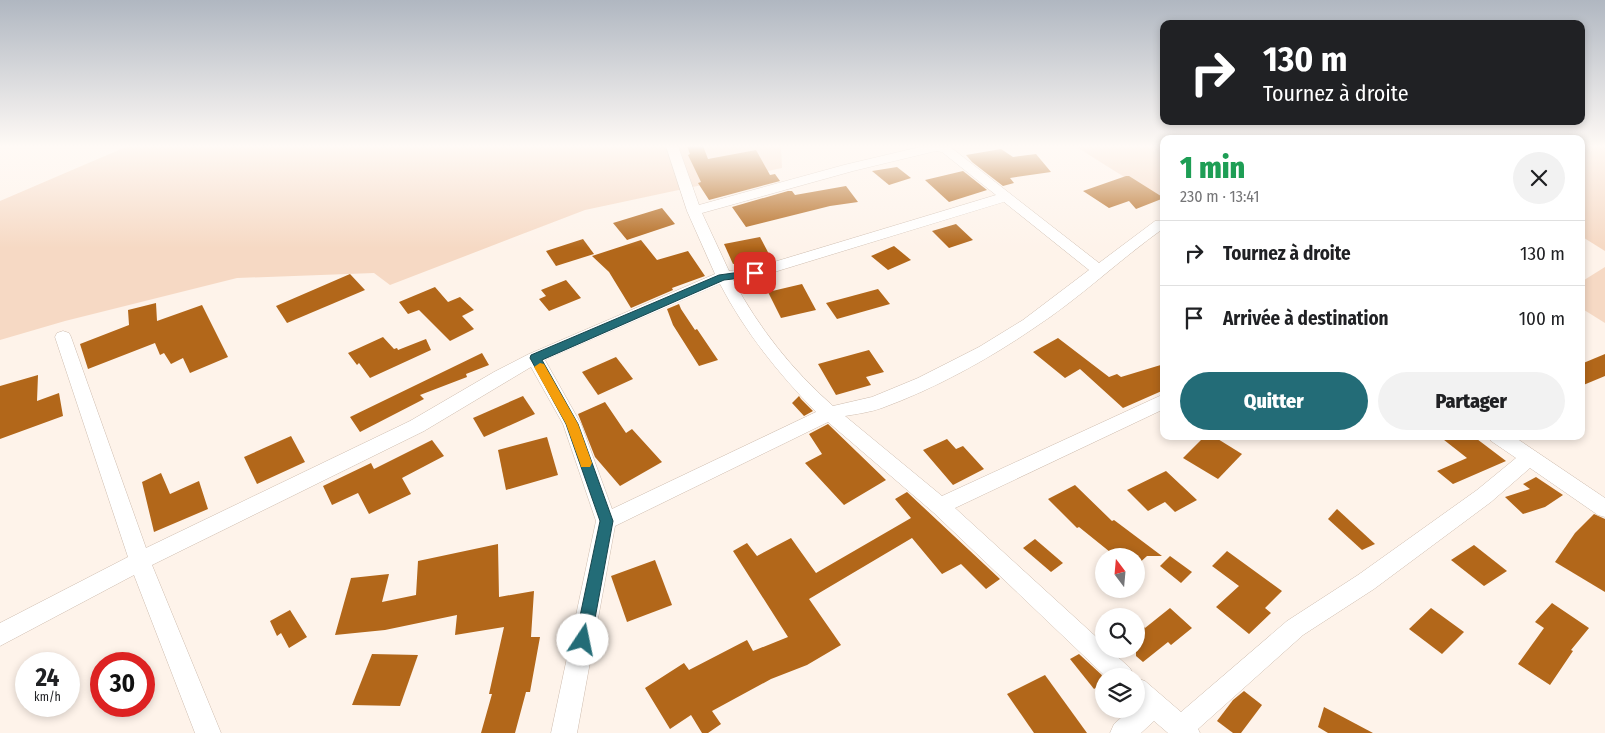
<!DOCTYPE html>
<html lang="fr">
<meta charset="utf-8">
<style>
:root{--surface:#fff;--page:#f2f2f2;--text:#202124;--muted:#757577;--line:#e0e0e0;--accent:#236c77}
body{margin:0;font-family:"Fira Sans Condensed",sans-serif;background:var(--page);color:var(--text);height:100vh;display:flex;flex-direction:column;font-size:19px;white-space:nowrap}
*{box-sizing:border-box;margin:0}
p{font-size:16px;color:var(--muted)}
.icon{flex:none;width:28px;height:28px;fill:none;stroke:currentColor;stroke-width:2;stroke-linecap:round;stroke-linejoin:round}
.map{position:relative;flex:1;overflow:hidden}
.sheet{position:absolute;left:1160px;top:135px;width:425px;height:305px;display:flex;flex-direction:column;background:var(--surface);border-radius:10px;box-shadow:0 2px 8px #0003}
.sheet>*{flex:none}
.banner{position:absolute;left:1160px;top:20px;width:425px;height:105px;border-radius:10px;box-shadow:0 2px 8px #0003;background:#202124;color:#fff;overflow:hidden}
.needle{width:32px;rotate:344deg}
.fabs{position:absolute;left:1095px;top:548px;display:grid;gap:10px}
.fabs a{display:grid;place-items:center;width:50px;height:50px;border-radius:50%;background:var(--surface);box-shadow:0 2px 8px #0003;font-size:25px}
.speed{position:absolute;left:15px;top:652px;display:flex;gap:10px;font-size:25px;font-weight:700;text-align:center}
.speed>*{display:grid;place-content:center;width:65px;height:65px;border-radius:50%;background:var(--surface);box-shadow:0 2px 8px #0003;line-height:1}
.speed small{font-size:12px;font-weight:400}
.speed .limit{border:8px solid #d22;background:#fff;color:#111}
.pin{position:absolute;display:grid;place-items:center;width:42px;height:42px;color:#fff;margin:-21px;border-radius:10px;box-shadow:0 2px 8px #0006}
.me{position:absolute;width:55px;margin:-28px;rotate:11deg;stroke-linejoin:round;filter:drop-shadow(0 0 4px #0008)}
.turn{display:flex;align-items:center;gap:18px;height:105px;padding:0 20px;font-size:22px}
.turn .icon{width:65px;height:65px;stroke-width:2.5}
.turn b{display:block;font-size:35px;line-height:42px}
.round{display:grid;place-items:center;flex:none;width:52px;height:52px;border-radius:26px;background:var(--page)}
.headline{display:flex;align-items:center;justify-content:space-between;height:85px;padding:0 20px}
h1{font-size:30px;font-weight:800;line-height:38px;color:#1e9e55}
.action{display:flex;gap:10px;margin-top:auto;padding:10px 20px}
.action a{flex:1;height:58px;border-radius:30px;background:var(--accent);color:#fff;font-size:20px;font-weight:800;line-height:58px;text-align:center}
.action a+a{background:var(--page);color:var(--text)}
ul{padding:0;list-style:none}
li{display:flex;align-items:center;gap:15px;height:65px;padding:0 20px;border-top:1px solid var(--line)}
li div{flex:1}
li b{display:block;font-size:19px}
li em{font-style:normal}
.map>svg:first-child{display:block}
.green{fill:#f6d9c4}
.building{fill:#b2671a}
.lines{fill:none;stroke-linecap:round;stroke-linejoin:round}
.minor-casing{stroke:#cebcae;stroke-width:1}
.minor{fill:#fff;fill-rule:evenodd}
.route{fill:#236c77;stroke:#17464d}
.slow{fill:#f59e0b}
</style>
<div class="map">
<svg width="1605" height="733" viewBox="0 0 1605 733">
<rect width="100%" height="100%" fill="#fef3ea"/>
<!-- green -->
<g class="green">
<polygon points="128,146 781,146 782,168 585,210 390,285 374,273 237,278 65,321 0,340 0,201"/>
<polygon points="1075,146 1164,146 1164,202"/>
<polygon points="1581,146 1605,146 1605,251 1581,236"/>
<polygon points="1605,267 1605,323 1581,308 1581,282"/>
</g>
<!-- building -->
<g class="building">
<polygon points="687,146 703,146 708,159 756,150 770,175 775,174 780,181 709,200 698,183 701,182 688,155 690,154"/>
<polygon points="1001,149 1013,157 1036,154 1051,172 1010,178 1014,183 1003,186 972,162 966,155"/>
<polygon points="897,167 911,178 889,185 872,171"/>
<polygon points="963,171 987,190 949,202 925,180"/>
<polygon points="1126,176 1129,176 1164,198 1136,209 1129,201 1109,208 1083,191"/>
<polygon points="846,186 858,202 830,206 746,227 732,207 788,191 792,191 795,195"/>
<polygon points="662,208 675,224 627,240 613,223"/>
<polygon points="956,224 973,240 949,248 932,231"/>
<polygon points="760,237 770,256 733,264 724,244"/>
<polygon points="583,239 594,254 556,266 546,251"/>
<polygon points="641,240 657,260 688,251 705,276 672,288 673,290 631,308 609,272 592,256"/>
<polygon points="894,246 911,260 888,270 871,256"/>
<polygon points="350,274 365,290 287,323 276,306"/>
<polygon points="566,280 581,298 549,311 539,299 546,296 541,290"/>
<polygon points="802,284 816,310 781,318 768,292"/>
<polygon points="435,287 448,302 460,297 474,310 462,316 474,329 450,341 419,310 408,314 399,302"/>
<polygon points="878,289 890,304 837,319 826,303"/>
<polygon points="156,303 157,321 202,305 228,357 190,373 183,358 171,364 164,353 160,355 155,343 88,369 80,344 129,325 128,310"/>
<polygon points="679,304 681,309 695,330 697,329 718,360 699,366 673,325 667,309"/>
<polygon points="383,337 394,349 397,348 398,350 426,339 431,350 370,378 359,363 357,365 348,353"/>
<polygon points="1058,338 1109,377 1117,374 1121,377 1164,364 1164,390 1123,408 1080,369 1065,378 1033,352"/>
<polygon points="869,350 884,372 866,377 871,385 836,395 818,364"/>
<polygon points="482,353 489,365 466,374 467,377 420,395 424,399 360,432 350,417"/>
<polygon points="1605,354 1605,376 1581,386 1581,364"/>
<polygon points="616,357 633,379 598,395 582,372"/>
<polygon points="38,375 37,401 59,393 63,416 0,439 0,386"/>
<polygon points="523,396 535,414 484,437 473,418"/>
<polygon points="799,396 801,399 813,411 804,416 792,403"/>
<polygon points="605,402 626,433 632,429 662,462 620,486 595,457 578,414"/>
<polygon points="828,424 886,480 844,505 805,463 822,454 809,434"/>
<polygon points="291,436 305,462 257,484 244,457"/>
<polygon points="1205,436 1213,436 1242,454 1218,479 1183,458"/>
<polygon points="1439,436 1473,436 1506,461 1453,484 1437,471 1467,458"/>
<polygon points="547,437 558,475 506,490 498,450"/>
<polygon points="947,439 956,449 963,446 984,469 953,485 923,450"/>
<polygon points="432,440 444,456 402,478 411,494 369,514 358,493 332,505 323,486 371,463 374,469"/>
<polygon points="1166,471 1197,500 1175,512 1165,502 1148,511 1127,490"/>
<polygon points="161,473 170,494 199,481 208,509 154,532 142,482"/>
<polygon points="1536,477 1563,495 1545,507 1523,514 1505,497 1530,489 1523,484"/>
<polygon points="1075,485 1112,521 1114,520 1162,556 1147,556 1136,566 1136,556 1115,556 1079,527 1077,528 1048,499"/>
<polygon points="907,492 1000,579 986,589 961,564 942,574 912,538 809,599 841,645 807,665 771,679 712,711 721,724 708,733 702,733 691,715 670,729 645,688 684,663 689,670 747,640 753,651 788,637 733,551 747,543 757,556 791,538 816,573 911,518 895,499"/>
<polygon points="1337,509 1375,544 1362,550 1328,519"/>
<polygon points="1594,514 1605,519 1605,592 1555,562 1575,533"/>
<polygon points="1035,539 1063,563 1051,572 1023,548"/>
<polygon points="498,544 499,597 534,591 531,637 540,637 530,692 526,692 515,733 481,733 492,694 489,694 504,627 455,635 457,615 385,630 335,635 351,578 389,574 382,602 416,595 418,561"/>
<polygon points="1474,545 1507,571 1484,586 1451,560"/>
<polygon points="1227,551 1282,591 1265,608 1271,613 1249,634 1216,607 1239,586 1212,566"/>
<polygon points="1170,556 1192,572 1181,583 1160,566"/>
<polygon points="655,560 672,605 627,622 611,576"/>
<polygon points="1552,603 1589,628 1571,650 1573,651 1550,685 1518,664 1544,628 1535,622"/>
<polygon points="1170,608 1192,628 1171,645 1168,642 1143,662 1136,656 1136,620 1145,628"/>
<polygon points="1431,608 1464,632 1442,654 1409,629"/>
<polygon points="290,610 307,637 289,648 281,633 277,636 270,621"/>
<polygon points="372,654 418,655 400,706 352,705"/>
<polygon points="1079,654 1104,677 1104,683 1094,689 1070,659"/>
<polygon points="1045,675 1087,733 1034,733 1007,694"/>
<polygon points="1244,691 1262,705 1241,733 1233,733 1217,721 1233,700"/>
<polygon points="1324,707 1373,733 1328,733 1318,727"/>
</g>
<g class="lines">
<!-- minor casing -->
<g class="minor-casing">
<g id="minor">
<path d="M666 146H678L699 205 844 165 924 146H949L1099 263 1155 221 1164 220V228C1119 260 1080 298 1034 328 989 359 934 389 882 408 871 412 857 414 845 416L942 496 1164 394V409L955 508 1104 644V649H1109L1130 668 1134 676H1105L934 513 828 422 615 526 577 733H551L596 521 563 424 531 367 424 431 152 565 221 733H195L134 575 0 646V623L128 557 55 337 57 333 63 331 69 333 71 337 146 548 410 421 494 372 529 354 715 274 687 211ZM936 151 942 152 996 195 754 268 729 271 702 213 853 171ZM1004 202 1089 270 1023 320 979 347 918 378 872 397 833 406C792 370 759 328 733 280L761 276ZM720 284C745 332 778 373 816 412L612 509 581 424 545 360Z"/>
<polygon points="1489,436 1513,436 1605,498 1605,517 1598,515 1530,468 1491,502 1374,589 1303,635 1198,729 1200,733 1168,733 1154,721 1141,733 1110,733 1114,724 1131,709 1136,709 1136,678 1145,681 1181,712 1287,621 1358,575 1477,490 1516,458 1491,441"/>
</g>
</g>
<!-- minor -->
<use href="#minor" class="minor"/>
</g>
<!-- sky -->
<linearGradient id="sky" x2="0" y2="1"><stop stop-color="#b0b7c1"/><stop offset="0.59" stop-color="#fffaf6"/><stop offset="1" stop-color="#fffaf6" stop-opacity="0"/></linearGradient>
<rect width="1605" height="248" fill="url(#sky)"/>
<!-- route -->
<polygon class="route" points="755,270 760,273 759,276 724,280 542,360 578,424 613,521 591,640 588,645 583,647 578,645 575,640 600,521 566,424 530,358 531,355 719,275"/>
<!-- slow -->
<polygon class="slow" points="540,363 544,364 578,424 592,463 590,467 581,467 580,463 566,424 534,367"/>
</svg>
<div class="fabs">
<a><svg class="needle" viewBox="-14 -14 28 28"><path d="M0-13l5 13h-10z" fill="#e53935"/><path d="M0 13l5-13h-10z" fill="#757577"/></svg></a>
<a><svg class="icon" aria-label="search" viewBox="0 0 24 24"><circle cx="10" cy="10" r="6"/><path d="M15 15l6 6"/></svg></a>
<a><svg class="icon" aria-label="layers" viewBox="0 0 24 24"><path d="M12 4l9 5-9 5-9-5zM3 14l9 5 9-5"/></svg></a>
</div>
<div class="speed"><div>24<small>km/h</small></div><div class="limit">30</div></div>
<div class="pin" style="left:755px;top:273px;background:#d93025"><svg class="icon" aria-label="arrive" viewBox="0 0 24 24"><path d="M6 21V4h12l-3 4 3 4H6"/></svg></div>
<svg class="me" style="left:583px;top:640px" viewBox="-20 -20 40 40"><circle r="19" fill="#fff"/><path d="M0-13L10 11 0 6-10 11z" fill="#236c77"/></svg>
<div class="banner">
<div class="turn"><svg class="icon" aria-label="right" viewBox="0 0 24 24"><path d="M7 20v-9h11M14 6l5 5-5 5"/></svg><div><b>130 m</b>Tournez à droite</div></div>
</div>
<section class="sheet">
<div class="headline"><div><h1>1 min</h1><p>230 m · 13:41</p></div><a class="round"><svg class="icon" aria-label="close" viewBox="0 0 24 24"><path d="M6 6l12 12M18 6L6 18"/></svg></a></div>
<ul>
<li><svg class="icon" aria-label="right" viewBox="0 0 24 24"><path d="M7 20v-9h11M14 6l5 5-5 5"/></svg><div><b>Tournez à droite</b></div><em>130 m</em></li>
<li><svg class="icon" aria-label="arrive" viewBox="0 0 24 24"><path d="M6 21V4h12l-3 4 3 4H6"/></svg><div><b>Arrivée à destination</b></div><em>100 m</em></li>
</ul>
<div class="action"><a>Quitter</a><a>Partager</a></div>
</section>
</div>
